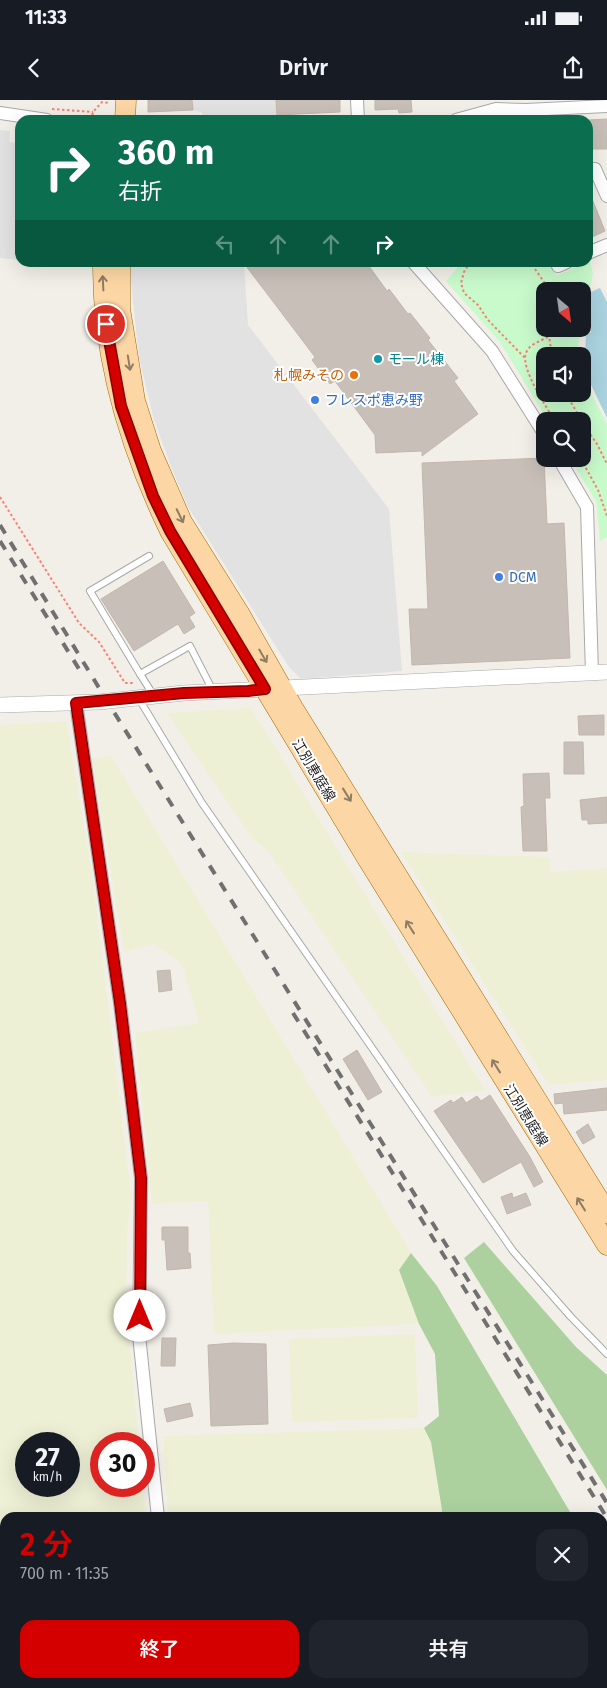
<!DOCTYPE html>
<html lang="ja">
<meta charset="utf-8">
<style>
:root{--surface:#171b24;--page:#20242c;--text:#f1f3f6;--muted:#9ea1a6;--accent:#d40000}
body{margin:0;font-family:"Fira Sans","Noto Sans JP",sans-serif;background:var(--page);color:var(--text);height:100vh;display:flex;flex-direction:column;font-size:19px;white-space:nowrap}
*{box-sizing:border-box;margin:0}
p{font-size:16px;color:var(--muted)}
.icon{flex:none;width:28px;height:28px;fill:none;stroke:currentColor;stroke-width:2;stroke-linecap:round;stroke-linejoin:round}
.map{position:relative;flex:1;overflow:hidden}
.sheet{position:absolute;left:0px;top:1412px;width:608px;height:176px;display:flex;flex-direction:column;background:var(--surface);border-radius:15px 15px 0 0;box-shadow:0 5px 20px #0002}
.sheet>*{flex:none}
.banner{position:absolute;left:15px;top:15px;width:578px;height:152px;border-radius:15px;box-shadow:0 5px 20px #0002;background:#0b6e4f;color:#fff;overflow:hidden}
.needle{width:32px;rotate:151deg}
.tools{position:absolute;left:536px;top:182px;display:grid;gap:10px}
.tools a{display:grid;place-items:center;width:55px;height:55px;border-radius:10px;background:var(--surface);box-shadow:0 5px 20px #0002;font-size:25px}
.speed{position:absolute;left:15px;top:1332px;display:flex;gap:10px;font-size:25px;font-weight:700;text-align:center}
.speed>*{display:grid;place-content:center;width:65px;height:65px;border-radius:50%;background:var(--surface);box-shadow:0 5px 20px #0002;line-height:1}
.speed small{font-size:12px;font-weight:400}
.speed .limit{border:8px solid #d22;background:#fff;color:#111}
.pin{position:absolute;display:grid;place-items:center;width:42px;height:42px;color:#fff;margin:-21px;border:2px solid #fff;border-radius:50%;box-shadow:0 1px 5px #0007}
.me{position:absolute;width:55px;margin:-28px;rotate:0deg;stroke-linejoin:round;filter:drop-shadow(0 0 4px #0008)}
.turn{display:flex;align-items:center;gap:18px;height:105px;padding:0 20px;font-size:22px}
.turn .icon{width:65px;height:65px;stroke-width:2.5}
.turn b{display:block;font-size:35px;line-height:42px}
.lanes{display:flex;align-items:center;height:48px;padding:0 20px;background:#0003;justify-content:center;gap:25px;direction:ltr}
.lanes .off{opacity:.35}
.round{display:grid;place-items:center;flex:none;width:52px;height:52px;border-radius:15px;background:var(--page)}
.head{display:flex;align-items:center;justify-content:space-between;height:85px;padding:0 20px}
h1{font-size:30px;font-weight:600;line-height:38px;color:var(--accent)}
.primary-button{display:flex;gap:10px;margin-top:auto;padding:10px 20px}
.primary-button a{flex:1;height:58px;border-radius:15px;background:var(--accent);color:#fff;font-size:20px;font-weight:600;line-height:58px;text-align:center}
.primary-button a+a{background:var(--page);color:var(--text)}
.status{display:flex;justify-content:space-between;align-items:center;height:35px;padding:0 25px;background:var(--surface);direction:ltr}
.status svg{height:14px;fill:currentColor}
header{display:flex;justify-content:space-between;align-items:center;height:65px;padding:0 20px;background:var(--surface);font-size:22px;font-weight:600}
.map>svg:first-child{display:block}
.farmland{fill:#eef0d5;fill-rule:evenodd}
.forest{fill:#add19e}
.park{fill:#c8facc}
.parking{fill:#e2e2e2}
.water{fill:#aad3df}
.building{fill:#c7bfb8;stroke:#c4b6ab}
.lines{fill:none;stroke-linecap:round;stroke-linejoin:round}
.service-casing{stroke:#a9a9a9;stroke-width:8}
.minor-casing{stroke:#a9a9a9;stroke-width:14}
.tertiary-casing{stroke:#a9a9a9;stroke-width:16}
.primary-casing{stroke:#a06b00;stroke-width:21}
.path{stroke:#fa8072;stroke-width:2;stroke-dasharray:2.5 2.5;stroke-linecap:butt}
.service{stroke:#fff;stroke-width:6}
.minor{stroke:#fff;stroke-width:12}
.tertiary{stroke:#fff;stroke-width:15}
.primary{stroke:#fcd6a4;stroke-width:20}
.rail{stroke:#707070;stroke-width:4;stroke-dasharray:10 10;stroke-linecap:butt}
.oneway{stroke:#8f7c63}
.route-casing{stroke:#8a0000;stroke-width:12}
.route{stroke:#d40000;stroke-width:9}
.culture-dot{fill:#0f9aa8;stroke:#fff;stroke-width:2}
.food-dot{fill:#e8710a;stroke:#fff;stroke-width:2}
.shop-dot{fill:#3f7fe0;stroke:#fff;stroke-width:2}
.labels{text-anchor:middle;stroke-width:4;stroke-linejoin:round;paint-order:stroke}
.culture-label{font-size:14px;fill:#0d838f;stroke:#fff;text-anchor:start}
.food-label{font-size:14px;fill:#c56008;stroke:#fff;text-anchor:end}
.shop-label{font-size:14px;fill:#366cbe;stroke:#fff;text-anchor:start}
.street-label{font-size:14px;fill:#222;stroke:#fff}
</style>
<div class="status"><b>11:33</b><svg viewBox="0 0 49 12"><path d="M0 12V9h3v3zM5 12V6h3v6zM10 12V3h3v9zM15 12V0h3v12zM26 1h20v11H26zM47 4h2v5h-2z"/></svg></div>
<header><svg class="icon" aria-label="back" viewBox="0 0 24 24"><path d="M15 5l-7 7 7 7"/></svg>Drivr<svg class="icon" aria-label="share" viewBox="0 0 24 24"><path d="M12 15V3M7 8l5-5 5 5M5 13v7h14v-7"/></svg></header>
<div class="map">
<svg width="607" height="1588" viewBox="0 0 607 1588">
<rect width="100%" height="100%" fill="#f2efe9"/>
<!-- farmland -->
<g class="farmland">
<polygon points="251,608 485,990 432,997 269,752 252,738 167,613"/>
<path d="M66 621 92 772 131 1095 127 1134 126 1205 139 1344H101V1386H143L146 1417 5 1418V1524H0V625ZM26 1344H69V1386H26Z"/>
<polygon points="111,656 411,1153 399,1170 419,1224 214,1234 208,1101 152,1104 135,933 199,923 182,864 153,844 124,852 92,658"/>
<polygon points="401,752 549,757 551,772 607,768 607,980 549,985"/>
<polygon points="415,1234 418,1318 292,1322 289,1239"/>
<polygon points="424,1328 433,1345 442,1411 441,1417 168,1417 163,1336"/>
<polygon points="607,1562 607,1588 376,1588 376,1584 602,1584 603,1563"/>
<rect x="0" y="1584" width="64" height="4"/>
<polygon points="151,1584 249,1584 250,1588 150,1588"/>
</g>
<!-- forest -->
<g class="forest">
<polygon points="484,1142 576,1247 607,1275 607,1390 464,1158"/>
<polygon points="411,1153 437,1186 573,1417 441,1417 442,1410 431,1342 424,1328 439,1316 435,1254 419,1224 399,1170"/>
</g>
<!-- park -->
<polygon class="park" points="590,162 593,173 583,224 582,191 545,191 545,229 581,229 576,256 545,256 545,294 582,294 583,278 607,324 607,437 600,441 596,401 570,359 582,359 582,321 548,321 500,242 446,181 461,163 551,163 557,175"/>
<!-- parking -->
<g class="parking">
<polygon points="192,0 276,0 277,15 232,19 205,19 201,12 193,10"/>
<polygon points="0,30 10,31 9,42 20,43 20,160 0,158"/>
<polygon points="129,163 244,163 248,225 389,409 402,571 301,579 289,567 188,407 172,369 154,320 139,258"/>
</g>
<!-- water -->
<polygon class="water" points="600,188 607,202 607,318 584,270 586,234 591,232 591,192"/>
<!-- building -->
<g class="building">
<polygon points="148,0 192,0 193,10 148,12"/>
<polygon points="276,0 340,0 340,12 277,15"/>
<polygon points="375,0 411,0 412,12 399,13 398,9 375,10"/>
<polygon points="607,19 607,49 588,49 588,20"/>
<polygon points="588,89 605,131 588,139"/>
<polygon points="243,162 366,162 387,191 389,189 408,214 410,213 430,238 428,240 458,278 454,281 478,314 422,356 422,351 376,353 375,335 335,281 330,284 312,260 315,257"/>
<polygon points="544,358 547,424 564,423 570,558 412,565 409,509 428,509 422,363"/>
<polygon points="163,461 195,513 189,517 195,527 184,534 178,524 134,551 101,499"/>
<polygon points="604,615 604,635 579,635 578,616"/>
<polygon points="564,642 583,642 584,674 564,674"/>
<polygon points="549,673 550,698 545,698 547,751 523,751 521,707 524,706 523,674"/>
<polygon points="607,697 607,723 588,724 588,720 582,720 580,700"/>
<polygon points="170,870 172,890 159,892 157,871"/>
<polygon points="357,950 382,992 368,1000 343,959"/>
<polygon points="607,988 607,1010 564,1014 563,1003 555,1004 554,994"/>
<polygon points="490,995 530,1057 543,1082 534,1087 521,1062 483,1083 434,1011 451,1000 453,1003 462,997 466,1003 477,996 481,1001"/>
<polygon points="588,1024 595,1037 583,1044 576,1032"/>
<polygon points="512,1093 513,1098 526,1093 531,1105 507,1114 501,1097"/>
<polygon points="162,1127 188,1127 188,1153 190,1153 191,1168 167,1170 165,1140 162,1140"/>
<polygon points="162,1238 176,1238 175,1266 161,1266"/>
<polygon points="234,1243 266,1244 268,1324 211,1326 208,1245"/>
<polygon points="190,1303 193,1316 167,1322 164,1309"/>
</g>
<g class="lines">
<!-- service casing -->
<g class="service-casing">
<g id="service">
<polyline points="530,163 531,162"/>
<polyline points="140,574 90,491 149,456"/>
<polyline points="154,596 140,574 190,546 213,591"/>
<polyline points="139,599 202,703 513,1151 571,1217 607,1254"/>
</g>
</g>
<!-- minor casing -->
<g class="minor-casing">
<g id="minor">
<polyline points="357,0 358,20"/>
<polyline points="0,13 47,20"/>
<polyline points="456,20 496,9 526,10 607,6"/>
<polyline points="588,69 595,69 607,96"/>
<polyline points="588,153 607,145"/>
<polyline points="413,162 492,251 545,335"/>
<polyline points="557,162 558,166 567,162"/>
<polyline points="559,359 587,407 592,573"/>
<polyline points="76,603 120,903 141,1078 139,1235 158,1418"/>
<polyline points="602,1544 607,1544"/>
<polyline points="0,1573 5,1573"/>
<polyline points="138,1588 139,1584"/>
</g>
</g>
<!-- tertiary casing -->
<g class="tertiary-casing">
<polyline id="tertiary" points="0,605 99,602 184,593 607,572"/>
</g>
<!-- primary casing -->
<g class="primary-casing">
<g id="primary">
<polyline points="125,20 126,0"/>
<path d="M103 162C102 257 129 346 170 431L367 758 607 1145"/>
<polyline points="120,162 120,209 135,301 151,351 182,422 239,513 293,608 607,1113"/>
</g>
</g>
<!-- path -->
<g class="path">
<polyline points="52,9 93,12"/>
<polyline points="91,20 93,12 102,2 110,3"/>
<polyline points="470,162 464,172 461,183 464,193 478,205 488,220 525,258"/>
<polyline points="535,169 544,182 546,191"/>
<polyline points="548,229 552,256"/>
<path d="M548 237C541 241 529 244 526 253 520 268 547 308 555 321"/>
<polyline points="566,294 582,321"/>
<polyline points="582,322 597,344 607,364"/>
<polyline points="581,359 598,390 607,416"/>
<polyline points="0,397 79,523 99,542 125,583 135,583"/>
</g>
<!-- service -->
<use href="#service" class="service"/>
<!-- minor -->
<use href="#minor" class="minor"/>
<!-- tertiary -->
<use href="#tertiary" class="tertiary"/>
<!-- primary -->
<use href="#primary" class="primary"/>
<!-- rail -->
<g class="rail">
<polyline points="0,425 107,601 607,1403"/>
<polyline points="0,441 79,569"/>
<polyline points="293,913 607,1418"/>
</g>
</g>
<!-- one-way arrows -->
<defs><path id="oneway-shaft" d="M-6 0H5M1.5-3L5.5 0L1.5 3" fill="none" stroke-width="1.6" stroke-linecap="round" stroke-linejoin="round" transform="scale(1.25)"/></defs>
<g class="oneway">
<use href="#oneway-shaft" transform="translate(103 183) rotate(-93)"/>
<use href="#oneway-shaft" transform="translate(129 263) rotate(81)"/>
<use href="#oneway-shaft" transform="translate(180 416) rotate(64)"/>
<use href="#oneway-shaft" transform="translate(263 556) rotate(60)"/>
<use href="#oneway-shaft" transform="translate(347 695) rotate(58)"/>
<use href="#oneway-shaft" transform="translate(410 827) rotate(-122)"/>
<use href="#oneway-shaft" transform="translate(496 966) rotate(-122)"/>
<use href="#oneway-shaft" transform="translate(581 1104) rotate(-122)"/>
</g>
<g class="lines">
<!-- route casing -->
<g class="route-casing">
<polyline id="route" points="106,224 121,306 153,396 170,431 265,589 248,591 184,593 76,603 120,903 141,1078 140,1216"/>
</g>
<!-- route -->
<use href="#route" class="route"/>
</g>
<!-- markers -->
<circle class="culture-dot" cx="378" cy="259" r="5"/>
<circle class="food-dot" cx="354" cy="275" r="5"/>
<g class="shop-dot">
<circle cx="315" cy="300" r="5"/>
<circle cx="499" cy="477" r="5"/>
</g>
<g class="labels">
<!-- culture labels -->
<g class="culture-label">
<text x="388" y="264">モール棟</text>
</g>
<!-- food labels -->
<g class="food-label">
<text x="344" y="280">札幌みその</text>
</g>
<!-- shop labels -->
<g class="shop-label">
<text x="325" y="305">フレスポ恵み野</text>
<text x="509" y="482">DCM</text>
</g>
<!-- street labels -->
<g class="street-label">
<text transform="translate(314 670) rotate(59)" y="5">江別恵庭線</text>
<text transform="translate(526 1015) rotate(58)" y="5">江別恵庭線</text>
</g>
</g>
</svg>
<div class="tools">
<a><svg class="needle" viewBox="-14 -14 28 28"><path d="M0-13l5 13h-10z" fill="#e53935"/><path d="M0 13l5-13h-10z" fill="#9ea1a6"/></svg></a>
<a><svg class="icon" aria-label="sound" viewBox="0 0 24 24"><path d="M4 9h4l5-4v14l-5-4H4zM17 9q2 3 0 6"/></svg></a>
<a><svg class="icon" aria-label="search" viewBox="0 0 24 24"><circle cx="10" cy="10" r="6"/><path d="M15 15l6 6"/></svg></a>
</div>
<div class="speed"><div>27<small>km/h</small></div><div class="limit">30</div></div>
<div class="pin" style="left:106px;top:224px;background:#d93025"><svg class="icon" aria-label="arrive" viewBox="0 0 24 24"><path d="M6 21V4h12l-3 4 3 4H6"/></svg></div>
<svg class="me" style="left:140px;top:1216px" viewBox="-20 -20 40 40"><circle r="19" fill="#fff"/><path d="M0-13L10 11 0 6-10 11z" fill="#d40000"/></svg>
<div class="banner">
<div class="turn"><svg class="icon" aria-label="right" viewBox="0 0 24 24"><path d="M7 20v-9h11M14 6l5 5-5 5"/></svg><div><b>360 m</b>右折</div></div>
<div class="lanes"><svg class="icon off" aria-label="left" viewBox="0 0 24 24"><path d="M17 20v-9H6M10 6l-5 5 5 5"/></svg><svg class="icon off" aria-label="ahead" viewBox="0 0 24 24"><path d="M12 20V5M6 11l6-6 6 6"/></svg><svg class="icon off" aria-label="ahead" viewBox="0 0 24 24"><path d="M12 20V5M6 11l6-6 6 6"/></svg><svg class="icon" aria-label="right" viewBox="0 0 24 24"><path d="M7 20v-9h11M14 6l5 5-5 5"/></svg></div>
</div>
<section class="sheet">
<div class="head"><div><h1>2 分</h1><p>700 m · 11:35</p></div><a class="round"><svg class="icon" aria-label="close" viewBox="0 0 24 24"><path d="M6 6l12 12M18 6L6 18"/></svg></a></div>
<div class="primary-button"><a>終了</a><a>共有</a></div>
</section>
</div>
